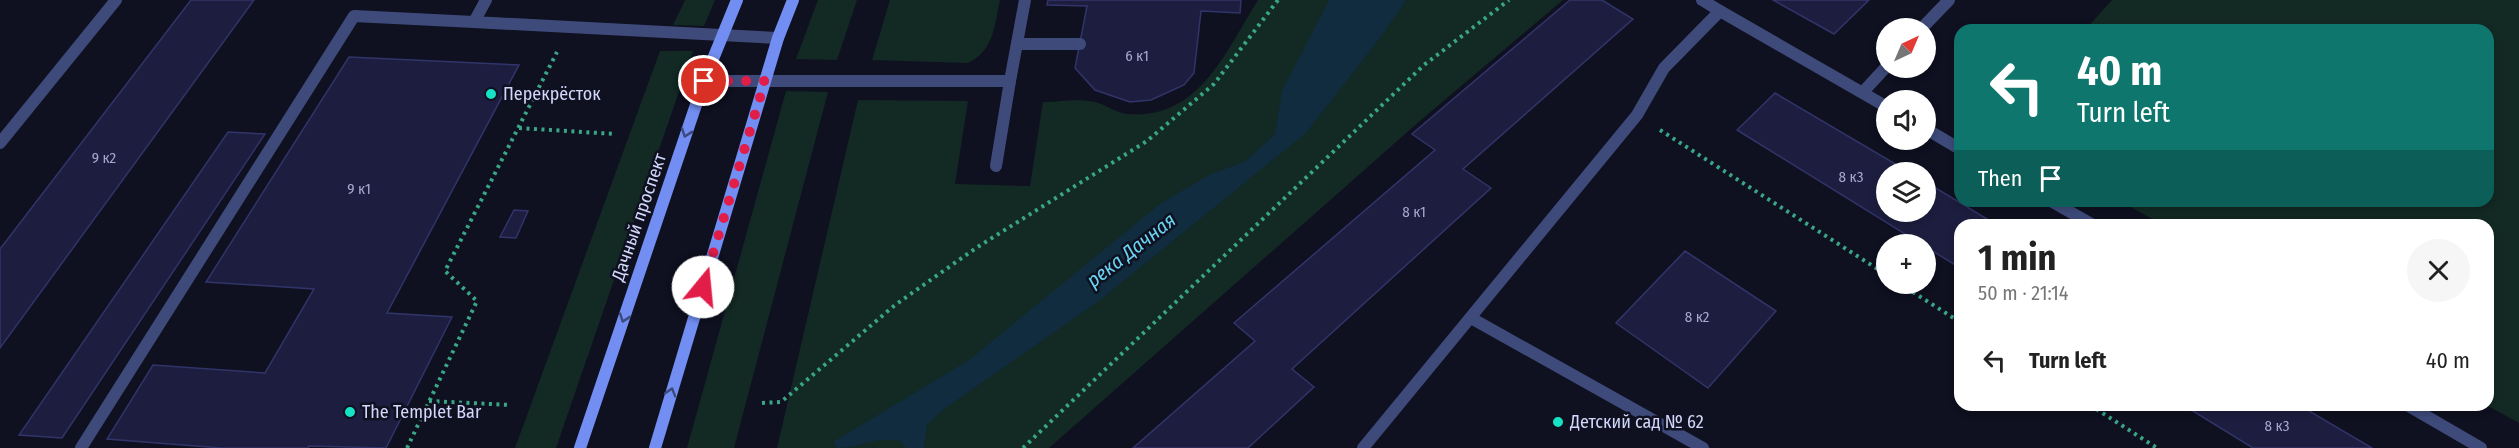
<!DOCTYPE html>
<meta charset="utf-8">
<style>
:root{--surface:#fff;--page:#f6f6f6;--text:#222;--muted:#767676}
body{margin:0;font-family:"Fira Sans Condensed",sans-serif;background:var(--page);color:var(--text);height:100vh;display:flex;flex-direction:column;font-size:22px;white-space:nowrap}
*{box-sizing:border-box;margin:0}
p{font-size:20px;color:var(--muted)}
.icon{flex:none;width:33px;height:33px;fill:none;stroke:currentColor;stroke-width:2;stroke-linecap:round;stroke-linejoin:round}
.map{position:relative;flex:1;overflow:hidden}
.sheet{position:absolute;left:1954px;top:219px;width:540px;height:192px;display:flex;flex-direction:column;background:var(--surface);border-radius:18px;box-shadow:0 3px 9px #0003}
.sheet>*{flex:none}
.top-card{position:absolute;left:1954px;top:24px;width:540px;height:183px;border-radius:18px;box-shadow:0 3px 9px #0003;background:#0f766e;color:#fff;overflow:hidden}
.needle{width:39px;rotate:44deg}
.tools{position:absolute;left:1876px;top:18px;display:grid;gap:12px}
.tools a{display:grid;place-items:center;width:60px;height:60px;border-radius:50%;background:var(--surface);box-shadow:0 3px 9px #0003;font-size:30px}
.pin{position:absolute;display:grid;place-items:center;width:51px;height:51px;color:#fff;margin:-26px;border:3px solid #fff;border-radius:50%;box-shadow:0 2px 6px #0007}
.me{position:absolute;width:66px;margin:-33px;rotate:17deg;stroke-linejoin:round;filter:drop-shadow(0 0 4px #0008)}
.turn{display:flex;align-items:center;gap:21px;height:126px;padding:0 24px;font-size:27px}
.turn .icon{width:78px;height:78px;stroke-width:2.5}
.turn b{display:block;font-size:42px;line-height:51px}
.then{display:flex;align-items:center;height:57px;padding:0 24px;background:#0003;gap:12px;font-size:22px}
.round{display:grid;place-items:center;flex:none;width:63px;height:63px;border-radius:32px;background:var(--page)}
.summary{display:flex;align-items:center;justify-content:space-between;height:102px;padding:0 24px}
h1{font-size:36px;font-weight:700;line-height:45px}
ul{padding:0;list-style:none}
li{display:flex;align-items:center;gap:18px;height:78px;padding:0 24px}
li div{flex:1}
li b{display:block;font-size:22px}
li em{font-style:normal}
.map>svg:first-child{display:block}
.green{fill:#132923}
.water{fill:#102c3e}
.building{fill:#1d1e3f;stroke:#313469;stroke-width:1.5}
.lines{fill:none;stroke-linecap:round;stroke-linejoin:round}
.path{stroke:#39a786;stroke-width:4;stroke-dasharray:3 4.5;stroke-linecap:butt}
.service{stroke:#3e4b7a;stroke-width:12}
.secondary{stroke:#728ef2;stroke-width:12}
.oneway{stroke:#3c497e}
.route{stroke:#e11d48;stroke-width:10;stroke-dasharray:0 18}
.poi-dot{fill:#16e3c5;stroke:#0f1020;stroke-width:2}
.labels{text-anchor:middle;stroke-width:5;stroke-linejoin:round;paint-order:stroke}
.number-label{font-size:15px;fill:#a5a9cc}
.poi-label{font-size:18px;fill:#d2d7fb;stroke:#0f1020;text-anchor:start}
.street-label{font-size:18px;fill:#d2d7fb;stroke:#0f1020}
.water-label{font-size:20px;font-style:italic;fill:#6ad3f1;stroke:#0f1020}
</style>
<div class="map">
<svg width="2519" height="448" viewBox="0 0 2519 448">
<rect width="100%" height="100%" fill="#0f1020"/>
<!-- green -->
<g class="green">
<polygon points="685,0 715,0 704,26 673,25"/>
<polygon points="818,0 857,0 837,60 796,59"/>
<path d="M890 0H1000C994 27 994 50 968 63L872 60Z"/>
<path d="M1258 0H1563L1421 120 1049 448H777L858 100 968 101 955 184 1030 186 1043 102C1058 102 1079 98 1094 102 1106 104 1115 113 1128 114 1199 120 1226 51 1258 0Z"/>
<polygon points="2112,0 2519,0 2519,423 2486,405 2488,405 2488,225 2163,225 2120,201 2488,201 2488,30 2085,30"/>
<polygon points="660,51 693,51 556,448 515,448"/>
<polygon points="786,91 828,92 734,448 687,448"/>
</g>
<!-- water -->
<path class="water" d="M1329 0H1406L1383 34 1306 133 1100 300 944 409 927 425 924 448H906L900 441C873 436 863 448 837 448L833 442 969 360 1161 203 1209 175 1246 161 1275 134 1282 91Z"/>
<!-- building -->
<g class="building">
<polygon points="191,0 254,0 0,348 0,249"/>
<polygon points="1048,0 1241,0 1240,13 1201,11 1194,73 1184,85 1151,100 1130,102 1095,90 1075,68 1087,6 1047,5"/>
<polygon points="1570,0 1602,0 1633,19 1463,169 1491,188 1292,369 1314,387 1248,448 1133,448 1255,341 1234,323 1435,150 1412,134"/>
<polygon points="1773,0 1869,0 1834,34"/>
<polygon points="349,57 519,65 387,313 452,317 386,448 309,446 308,448 221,448 107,439 153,365 265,373 314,289 206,282"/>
<polygon points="1775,93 1909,172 1887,172 1887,212 1926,212 1926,182 1997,225 1960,225 1960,268 1737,130"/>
<polygon points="228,132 265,134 62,438 19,435"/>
<polygon points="514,210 528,211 516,238 500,237"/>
<polygon points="1685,251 1776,311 1708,388 1616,323"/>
<polygon points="2183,405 2299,405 2372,448 2253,448"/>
</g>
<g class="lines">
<!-- path -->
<g class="path">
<polyline points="519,128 615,134"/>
<polyline points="1660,130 1887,275"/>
<polyline points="1900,284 1960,322"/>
<polyline points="429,401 510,405"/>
<polyline points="762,403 781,402 895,305 976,248 1147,141 1214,84 1278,0"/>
<polyline points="2090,405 2157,448"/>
<polyline points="407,448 477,301 445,271 557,52"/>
<polyline points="1023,448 1424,65 1509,0"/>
</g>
<!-- service -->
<g class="service">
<polyline points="486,0 474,22 778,38"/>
<polyline points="1702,0 1720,11"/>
<polyline points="1922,28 1949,0"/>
<polyline points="1017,44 1080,44"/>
<polyline points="704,81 1010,81 1025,0"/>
<polyline points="1863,92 1887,66"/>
<polyline points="1926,129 1960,149"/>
<polyline points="0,143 116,0"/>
<polyline points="996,166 1010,81"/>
<polyline points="2051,201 2093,225"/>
<polyline points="1471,318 1703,448"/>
<polyline points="2407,405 2481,448"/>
<polyline points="81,448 354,16 474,22"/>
<polyline points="1363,448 1637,115 1664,68 1720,11 1887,107"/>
</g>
<!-- secondary -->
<g class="secondary">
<polyline points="580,448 704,81 737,0"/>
<polyline points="655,448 778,38 793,0"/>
</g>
</g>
<!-- one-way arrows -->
<defs><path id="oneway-chevron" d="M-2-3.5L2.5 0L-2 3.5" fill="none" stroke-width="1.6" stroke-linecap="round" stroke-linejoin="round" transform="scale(1.5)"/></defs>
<g class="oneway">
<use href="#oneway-chevron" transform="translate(686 133) rotate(109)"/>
<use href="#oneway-chevron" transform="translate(624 318) rotate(109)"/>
<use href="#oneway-chevron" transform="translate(671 392) rotate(-73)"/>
</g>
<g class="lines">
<!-- route -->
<polyline class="route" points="703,287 765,81 704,81"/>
</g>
<!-- markers -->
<g class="poi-dot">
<circle cx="491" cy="94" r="6"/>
<circle cx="350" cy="412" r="6"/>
<circle cx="1558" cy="422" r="6"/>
</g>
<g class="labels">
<!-- number labels -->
<g class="number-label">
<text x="1137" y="61">6 к1</text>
<text x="104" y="163">9 к2</text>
<text x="1851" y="182">8 к3</text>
<text x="359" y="194">9 к1</text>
<text x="1414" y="217">8 к1</text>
<text x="1697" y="322">8 к2</text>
<text x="2277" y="431">8 к3</text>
</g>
<!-- poi labels -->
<g class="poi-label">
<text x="503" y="100">Перекрёсток</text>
<text x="362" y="418">The Templet Bar</text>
<text x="1570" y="428">Детский сад № 62</text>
</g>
<!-- street labels -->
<g class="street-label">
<text transform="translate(639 217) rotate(-71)" y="6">Дачный проспект</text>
</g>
<!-- water labels -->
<g class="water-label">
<text transform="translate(1131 250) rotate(-38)" y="7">река Дачная</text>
</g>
</g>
</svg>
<div class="tools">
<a><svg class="needle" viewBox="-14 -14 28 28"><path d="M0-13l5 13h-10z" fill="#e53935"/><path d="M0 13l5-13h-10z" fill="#767676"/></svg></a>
<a><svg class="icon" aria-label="sound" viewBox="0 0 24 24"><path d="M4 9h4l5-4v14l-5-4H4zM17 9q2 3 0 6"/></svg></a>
<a><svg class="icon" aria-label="layers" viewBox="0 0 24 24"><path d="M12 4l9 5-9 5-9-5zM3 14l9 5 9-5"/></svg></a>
<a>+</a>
</div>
<div class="pin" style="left:704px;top:81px;background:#d93025"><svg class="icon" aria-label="arrive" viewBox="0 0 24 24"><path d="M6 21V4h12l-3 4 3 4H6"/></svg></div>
<svg class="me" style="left:703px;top:287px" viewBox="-20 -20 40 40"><circle r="19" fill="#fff"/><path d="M0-13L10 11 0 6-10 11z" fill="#e11d48"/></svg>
<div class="top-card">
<div class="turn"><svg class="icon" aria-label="left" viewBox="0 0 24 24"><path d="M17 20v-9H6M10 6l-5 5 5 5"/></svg><div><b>40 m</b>Turn left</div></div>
<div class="then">Then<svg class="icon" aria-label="arrive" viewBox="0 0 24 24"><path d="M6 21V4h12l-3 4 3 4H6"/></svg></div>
</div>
<section class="sheet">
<div class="summary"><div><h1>1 min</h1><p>50 m · 21:14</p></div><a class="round"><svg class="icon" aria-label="close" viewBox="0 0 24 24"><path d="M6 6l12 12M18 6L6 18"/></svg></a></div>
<ul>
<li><svg class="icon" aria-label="left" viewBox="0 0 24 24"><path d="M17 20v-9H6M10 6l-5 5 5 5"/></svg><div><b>Turn left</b></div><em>40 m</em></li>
</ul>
</section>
</div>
